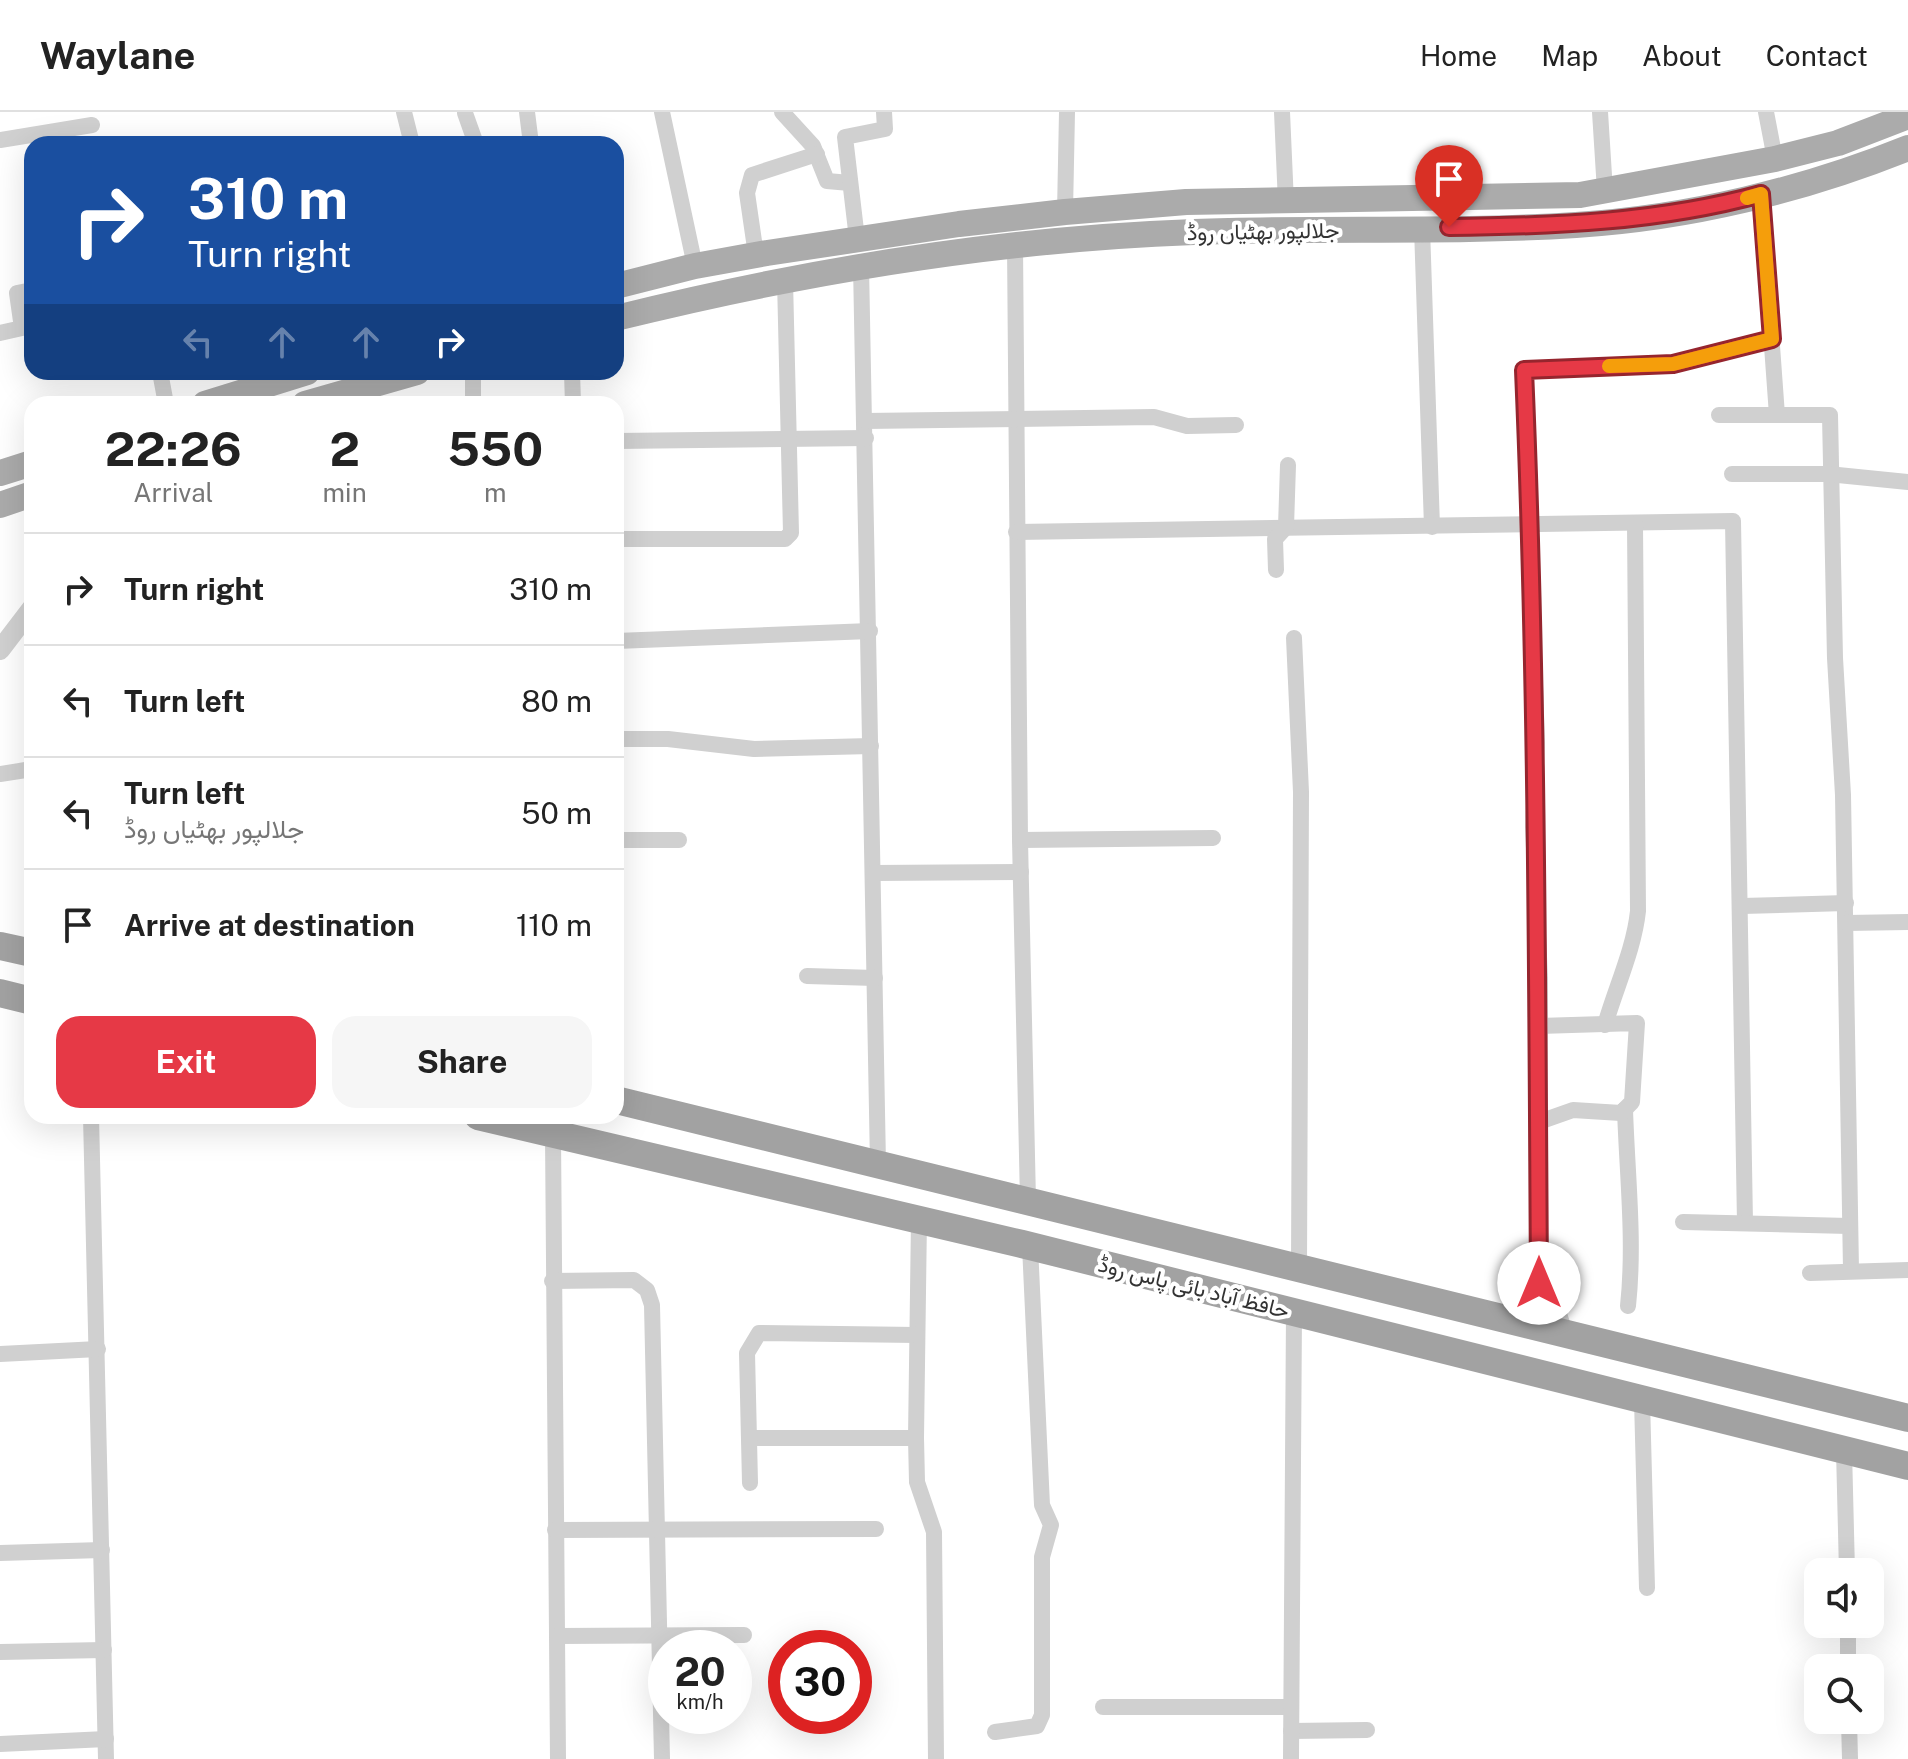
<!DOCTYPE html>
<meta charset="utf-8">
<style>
:root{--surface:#fff;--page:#f6f6f6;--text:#222;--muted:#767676;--line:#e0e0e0;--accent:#e63946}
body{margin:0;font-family:"Public Sans",Vazirmatn,sans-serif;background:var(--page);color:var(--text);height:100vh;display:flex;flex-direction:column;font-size:30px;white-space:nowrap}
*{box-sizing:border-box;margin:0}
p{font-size:26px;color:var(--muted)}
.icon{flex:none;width:44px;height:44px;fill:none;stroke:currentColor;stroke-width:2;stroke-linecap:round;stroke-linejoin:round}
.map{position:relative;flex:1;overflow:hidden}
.side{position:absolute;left:24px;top:284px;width:600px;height:728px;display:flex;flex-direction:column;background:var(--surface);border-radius:24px;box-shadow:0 8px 32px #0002}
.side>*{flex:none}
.top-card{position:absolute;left:24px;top:24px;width:600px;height:244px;border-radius:24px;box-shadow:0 8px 32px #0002;background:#1a4fa0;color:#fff;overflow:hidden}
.fabs{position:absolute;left:1804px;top:1446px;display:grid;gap:16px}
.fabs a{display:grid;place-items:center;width:80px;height:80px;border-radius:16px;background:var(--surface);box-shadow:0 8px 32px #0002;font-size:40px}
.speed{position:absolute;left:648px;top:1518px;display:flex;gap:16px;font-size:40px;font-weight:700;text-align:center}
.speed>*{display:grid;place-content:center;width:104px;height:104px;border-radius:50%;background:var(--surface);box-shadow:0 8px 32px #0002;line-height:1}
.speed small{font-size:20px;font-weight:400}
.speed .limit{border:12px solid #d22;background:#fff;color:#111}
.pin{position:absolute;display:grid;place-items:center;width:68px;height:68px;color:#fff;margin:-82px -34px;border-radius:50% 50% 50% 0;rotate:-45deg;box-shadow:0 0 8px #0007}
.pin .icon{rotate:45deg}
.me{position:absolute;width:88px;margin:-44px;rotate:0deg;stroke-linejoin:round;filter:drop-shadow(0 0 6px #0008)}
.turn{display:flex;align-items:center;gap:28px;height:168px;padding:0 32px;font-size:36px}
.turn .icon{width:104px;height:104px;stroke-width:2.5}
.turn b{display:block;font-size:56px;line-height:68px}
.lanes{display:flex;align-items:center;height:76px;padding:0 32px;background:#0003;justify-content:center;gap:40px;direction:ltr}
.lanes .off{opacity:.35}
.eta{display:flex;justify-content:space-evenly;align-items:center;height:136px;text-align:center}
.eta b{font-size:48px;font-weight:700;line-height:56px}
.cta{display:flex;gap:16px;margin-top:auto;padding:16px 32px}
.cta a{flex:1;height:92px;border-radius:24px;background:var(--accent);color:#fff;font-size:32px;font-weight:700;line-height:92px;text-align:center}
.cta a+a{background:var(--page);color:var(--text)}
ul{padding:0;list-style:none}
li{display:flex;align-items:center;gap:24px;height:112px;padding:0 32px;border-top:2px solid var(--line)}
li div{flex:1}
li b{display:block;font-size:30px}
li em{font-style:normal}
header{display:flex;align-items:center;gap:48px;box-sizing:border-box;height:112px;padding:0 40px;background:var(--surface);border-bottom:2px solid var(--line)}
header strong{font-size:38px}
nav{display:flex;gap:44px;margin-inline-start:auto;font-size:28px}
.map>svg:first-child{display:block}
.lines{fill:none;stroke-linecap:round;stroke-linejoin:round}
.minor{stroke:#d0d0d0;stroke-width:16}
.tertiary{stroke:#d0d0d0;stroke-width:20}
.primary{stroke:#ababab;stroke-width:26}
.trunk{stroke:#a2a2a2;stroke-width:28}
.route-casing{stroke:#96252e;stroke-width:20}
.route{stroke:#e63946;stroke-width:14}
.slow{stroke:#f59e0b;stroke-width:14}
.labels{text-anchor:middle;stroke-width:8;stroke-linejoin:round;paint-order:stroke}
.street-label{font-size:22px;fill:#333;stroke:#fff}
</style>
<header>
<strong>Waylane</strong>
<nav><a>Home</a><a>Map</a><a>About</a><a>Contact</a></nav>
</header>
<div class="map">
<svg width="1908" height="1647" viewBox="0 0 1908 1647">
<rect width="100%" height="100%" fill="#fff"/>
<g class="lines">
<!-- minor -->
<g class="minor">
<polyline points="404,0 412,32"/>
<polyline points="527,0 531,32"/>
<polyline points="662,0 695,154"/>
<polyline points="782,0 813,34 827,69 850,71"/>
<polyline points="1282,0 1286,91"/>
<polyline points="1600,0 1605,79"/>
<polyline points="1766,0 1775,47"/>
<polyline points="465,1 476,32"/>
<polyline points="0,28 92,13"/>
<polyline points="1761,82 1777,303"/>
<polyline points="1065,100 1067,0"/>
<polyline points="1422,116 1432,415"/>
<polyline points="857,127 845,25 885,17 884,0"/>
<polyline points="1015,133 1020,728 1028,1089"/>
<polyline points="756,143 747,81 752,63 817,42"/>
<polyline points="861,153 878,1052"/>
<polyline points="0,221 22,216 17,181 32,178"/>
<polyline points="160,260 166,292"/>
<polyline points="473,260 473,292"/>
<polyline points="572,260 573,292"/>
<polyline points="1719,303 1830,303 1835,546 1843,683 1851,1158"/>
<polyline points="865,309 1154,305 1187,314 1236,313"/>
<polyline points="616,329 866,326"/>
<polyline points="1732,362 1828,362 1908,370"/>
<polyline points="1016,420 1733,409 1745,1111"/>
<polyline points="616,427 785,427 791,421 785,168"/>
<polyline points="1276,458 1275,427 1286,415 1288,353"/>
<polyline points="1294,526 1301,680 1299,1154"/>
<polyline points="616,529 870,519"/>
<polyline points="616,627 668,627 754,637 871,634"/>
<polyline points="0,662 32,657"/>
<polyline points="616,728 679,728"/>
<polyline points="1020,728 1213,726"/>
<polyline points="873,761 1021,760"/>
<polyline points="1742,794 1846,791"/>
<polyline points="1846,811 1908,810"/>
<polyline points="807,864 875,866"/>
<path d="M1605 913C1616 875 1634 837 1638 799L1635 412"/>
<path d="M1625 997C1627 1062 1635 1129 1628 1194"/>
<polyline points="91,1004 106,1647"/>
<polyline points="1539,1010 1573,998 1621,1001 1632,990 1637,911 1539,914"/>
<polyline points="553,1023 558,1647"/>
<polyline points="919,1107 916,1326 917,1370 934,1420 936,1647"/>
<polyline points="1683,1110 1849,1114"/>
<polyline points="1810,1161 1908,1158"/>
<polyline points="552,1169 634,1168 647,1178 652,1193 662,1647"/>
<polyline points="1565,1221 1554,1186 1539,1171 1540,866 1533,715 1537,630 1524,258 1673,252 1772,227"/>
<polyline points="0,1242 98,1237"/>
<polyline points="1642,1288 1647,1476"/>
<polyline points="751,1326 916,1326"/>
<polyline points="1844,1338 1847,1460"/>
<polyline points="750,1371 747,1241 759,1221 917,1223"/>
<polyline points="555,1418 876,1417"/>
<polyline points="0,1441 102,1438"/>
<polyline points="1848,1512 1848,1556"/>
<polyline points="557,1524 744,1523"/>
<polyline points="0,1540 104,1538"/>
<polyline points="1103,1595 1290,1595"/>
<polyline points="1849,1608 1850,1647"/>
<polyline points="1291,1619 1367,1618"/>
<polyline points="995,1620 1037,1614 1042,1603 1042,1445 1051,1413 1042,1393 1030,1134"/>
<polyline points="0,1632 106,1627"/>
<polyline points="1291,1647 1294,1200"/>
</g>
<!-- tertiary -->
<polyline class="tertiary" points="0,538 32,496"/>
<!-- primary -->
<g class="primary">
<polyline points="616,174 695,154 767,141 959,112 1065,100 1186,90 1580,83 1775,47 1838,31 1908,4"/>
<path d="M616 206C805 159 999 127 1194 120 1321 115 1449 121 1576 113 1688 106 1804 78 1908 36"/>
<polyline points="205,292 307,260"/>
<polyline points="305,292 417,260"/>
<polyline points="0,361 32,351"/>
<polyline points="0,393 32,382"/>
</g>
<!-- trunk -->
<g class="trunk">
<polyline points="0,834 32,841"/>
<polyline points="0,881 32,889"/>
<polyline points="616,988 1908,1306"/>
<polyline points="478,1004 1022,1132 1908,1354"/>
</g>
</g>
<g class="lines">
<!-- route casing -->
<g class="route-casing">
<path id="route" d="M1449 115C1554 114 1659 110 1761 82L1772 227 1673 252 1524 258C1537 562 1537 866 1539 1171"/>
</g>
<!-- route -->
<use href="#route" class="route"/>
<!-- slow -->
<polyline class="slow" points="1609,254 1673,252 1772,227 1761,82 1747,86"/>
</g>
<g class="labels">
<!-- street labels -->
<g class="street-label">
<text transform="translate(1263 119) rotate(-1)" y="8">جلالپور بھٹیاں روڈ</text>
<text transform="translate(1194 1175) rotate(14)" y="8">حافظ آباد بائی پاس روڈ</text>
</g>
</g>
</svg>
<div class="fabs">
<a><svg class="icon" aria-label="sound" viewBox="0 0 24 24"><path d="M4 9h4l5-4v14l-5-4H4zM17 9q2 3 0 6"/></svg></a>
<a><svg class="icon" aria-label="search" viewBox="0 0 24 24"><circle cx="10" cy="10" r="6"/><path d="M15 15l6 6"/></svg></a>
</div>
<div class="speed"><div>20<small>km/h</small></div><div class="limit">30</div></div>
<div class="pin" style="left:1449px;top:115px;background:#d93025"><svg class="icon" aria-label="arrive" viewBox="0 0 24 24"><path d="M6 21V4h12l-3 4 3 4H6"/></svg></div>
<svg class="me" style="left:1539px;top:1171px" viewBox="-20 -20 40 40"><circle r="19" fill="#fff"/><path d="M0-13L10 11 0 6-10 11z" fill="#e63946"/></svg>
<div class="top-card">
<div class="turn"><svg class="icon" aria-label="right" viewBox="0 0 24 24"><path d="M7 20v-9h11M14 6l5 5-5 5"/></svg><div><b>310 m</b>Turn right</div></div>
<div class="lanes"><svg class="icon off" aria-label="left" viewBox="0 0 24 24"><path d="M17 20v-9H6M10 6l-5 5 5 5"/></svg><svg class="icon off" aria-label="ahead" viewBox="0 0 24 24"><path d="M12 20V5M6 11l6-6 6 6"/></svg><svg class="icon off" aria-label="ahead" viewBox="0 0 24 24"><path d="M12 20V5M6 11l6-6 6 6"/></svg><svg class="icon" aria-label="right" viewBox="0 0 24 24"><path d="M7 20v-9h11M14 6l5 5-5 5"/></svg></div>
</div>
<section class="side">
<div class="eta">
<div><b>22:26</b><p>Arrival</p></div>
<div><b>2</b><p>min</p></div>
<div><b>550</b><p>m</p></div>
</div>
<ul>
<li><svg class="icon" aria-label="right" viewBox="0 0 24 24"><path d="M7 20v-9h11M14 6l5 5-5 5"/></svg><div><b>Turn right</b></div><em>310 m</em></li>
<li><svg class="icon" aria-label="left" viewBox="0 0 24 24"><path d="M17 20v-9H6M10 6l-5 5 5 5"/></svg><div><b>Turn left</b></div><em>80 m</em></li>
<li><svg class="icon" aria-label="left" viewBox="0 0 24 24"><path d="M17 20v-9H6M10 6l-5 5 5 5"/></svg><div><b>Turn left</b><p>جلالپور بھٹیاں روڈ</p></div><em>50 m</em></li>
<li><svg class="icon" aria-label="arrive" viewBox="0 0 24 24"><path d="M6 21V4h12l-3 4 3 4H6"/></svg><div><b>Arrive at destination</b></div><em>110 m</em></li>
</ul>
<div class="cta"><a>Exit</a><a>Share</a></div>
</section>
</div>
